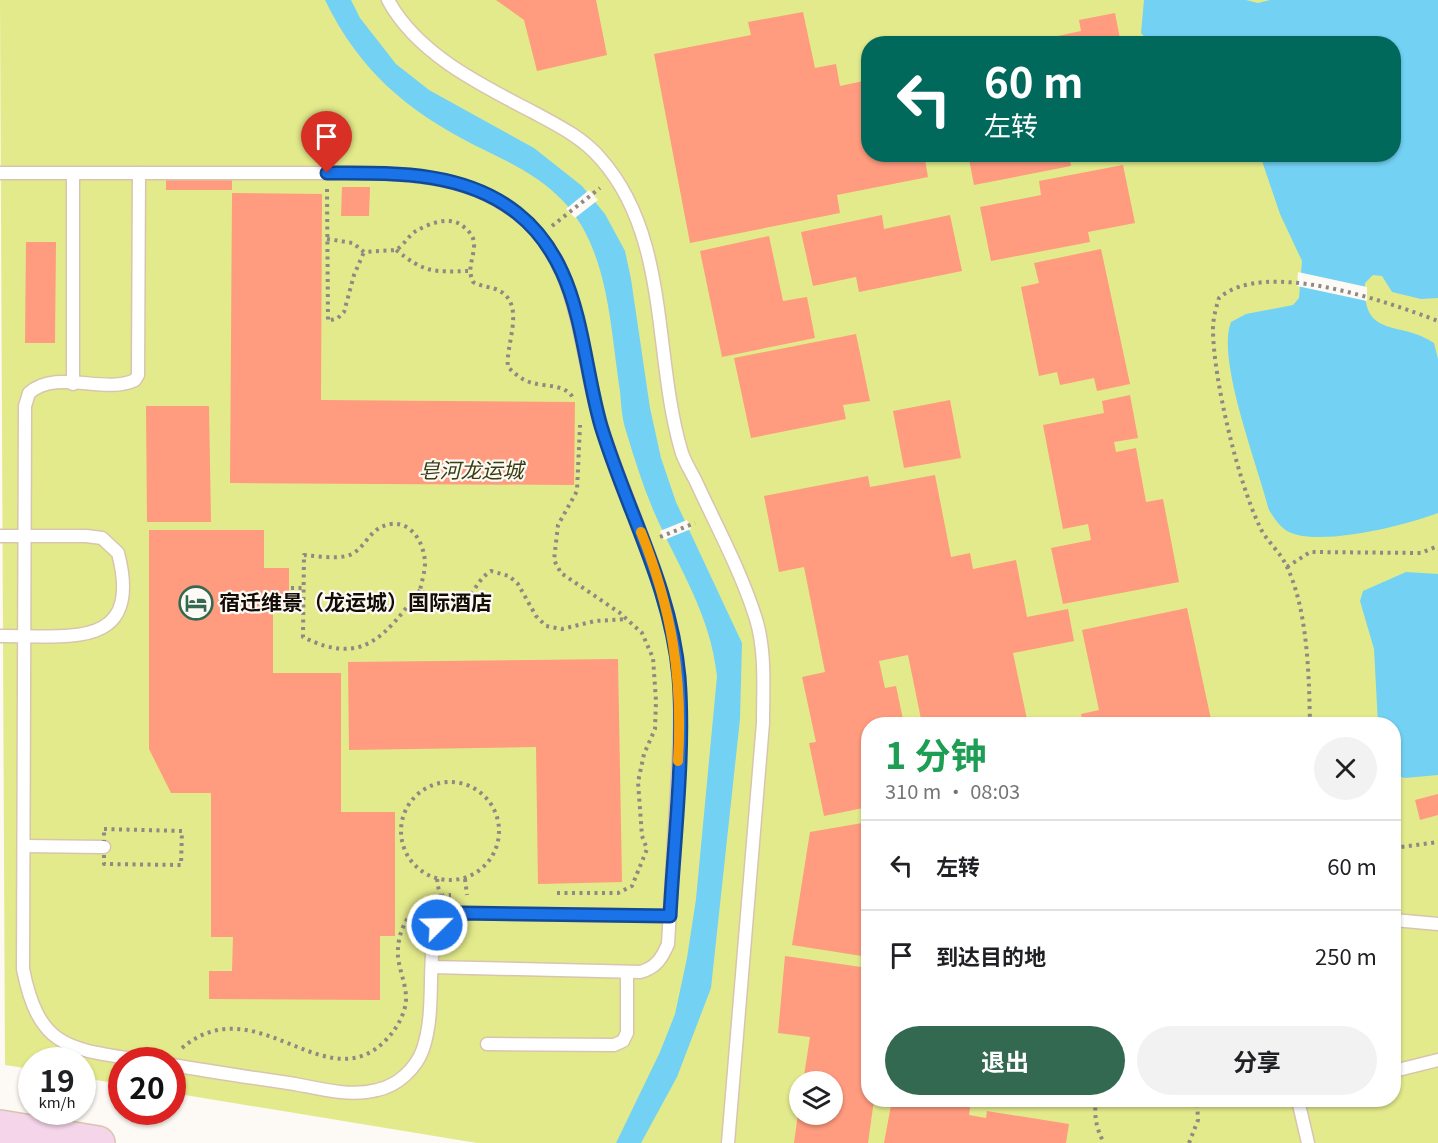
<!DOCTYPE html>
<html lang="zh">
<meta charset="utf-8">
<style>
:root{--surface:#fff;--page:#f2f2f2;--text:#202124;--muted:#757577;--line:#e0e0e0;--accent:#336950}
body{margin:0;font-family:Georgia,"Noto Sans SC",serif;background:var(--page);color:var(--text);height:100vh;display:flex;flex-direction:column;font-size:22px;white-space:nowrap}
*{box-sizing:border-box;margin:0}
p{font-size:20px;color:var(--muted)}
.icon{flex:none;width:33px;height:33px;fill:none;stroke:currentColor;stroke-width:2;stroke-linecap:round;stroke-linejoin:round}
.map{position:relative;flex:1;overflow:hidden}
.sheet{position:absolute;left:861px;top:717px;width:540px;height:390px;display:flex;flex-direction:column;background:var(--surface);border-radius:24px;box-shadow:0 2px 4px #0004}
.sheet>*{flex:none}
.hud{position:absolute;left:861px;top:36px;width:540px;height:126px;border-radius:24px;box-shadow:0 2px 4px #0004;background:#00695c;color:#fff;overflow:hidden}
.buttons{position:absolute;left:789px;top:1071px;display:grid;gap:12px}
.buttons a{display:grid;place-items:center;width:54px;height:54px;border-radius:50%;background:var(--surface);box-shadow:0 2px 4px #0004;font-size:30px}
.speed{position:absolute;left:18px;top:1047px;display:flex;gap:12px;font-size:30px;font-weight:700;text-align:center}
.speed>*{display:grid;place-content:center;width:78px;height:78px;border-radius:50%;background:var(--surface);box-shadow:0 2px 4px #0004;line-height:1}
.speed small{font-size:15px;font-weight:400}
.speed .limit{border:9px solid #d22;background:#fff;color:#111}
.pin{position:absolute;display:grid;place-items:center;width:51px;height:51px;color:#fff;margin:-62px -26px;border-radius:50% 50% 50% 0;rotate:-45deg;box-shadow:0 0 6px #0007}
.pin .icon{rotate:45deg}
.me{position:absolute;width:66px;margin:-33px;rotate:67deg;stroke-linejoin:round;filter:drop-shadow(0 0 4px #0008)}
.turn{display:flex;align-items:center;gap:21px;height:126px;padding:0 24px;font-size:27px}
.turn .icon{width:78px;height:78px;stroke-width:2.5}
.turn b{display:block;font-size:42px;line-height:51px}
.round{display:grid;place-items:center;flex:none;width:63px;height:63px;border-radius:32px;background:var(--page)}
.overview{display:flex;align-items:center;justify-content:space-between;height:102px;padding:0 24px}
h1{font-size:36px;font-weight:700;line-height:45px;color:#1e9e55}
.cta{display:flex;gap:12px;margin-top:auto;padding:12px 24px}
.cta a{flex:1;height:69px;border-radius:36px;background:var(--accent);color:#fff;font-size:24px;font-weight:700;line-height:69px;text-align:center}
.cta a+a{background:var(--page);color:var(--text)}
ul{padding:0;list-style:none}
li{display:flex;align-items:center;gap:18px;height:90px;padding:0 24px;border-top:2px solid var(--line)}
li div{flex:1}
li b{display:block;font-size:22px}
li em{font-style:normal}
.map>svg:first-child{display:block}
.green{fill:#e3ea8b;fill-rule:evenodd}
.water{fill:#73d1f4}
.pier{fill:#fdf9f4}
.building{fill:#ff9b7e}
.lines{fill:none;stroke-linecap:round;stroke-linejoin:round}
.service-casing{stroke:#d9c5ad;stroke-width:15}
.secondary-casing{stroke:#d9c5ad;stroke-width:36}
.path{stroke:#8e8983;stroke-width:4;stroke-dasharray:3 4.5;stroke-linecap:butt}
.service{stroke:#fff;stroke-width:12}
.secondary{stroke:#f4d5e9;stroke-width:33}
.route-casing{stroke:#114b97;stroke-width:15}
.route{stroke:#1a73e8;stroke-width:10}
.slow{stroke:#f59e0b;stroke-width:10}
.labels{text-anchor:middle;stroke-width:4.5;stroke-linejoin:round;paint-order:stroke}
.park-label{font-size:21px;font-style:italic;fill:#393c10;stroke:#fdf9f4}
.poi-label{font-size:21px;font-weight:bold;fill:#130d05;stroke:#fdf9f4;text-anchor:start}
</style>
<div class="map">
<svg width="1438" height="1143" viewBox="0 0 1438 1143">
<rect width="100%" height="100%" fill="#fdf9f4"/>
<!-- green -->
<path class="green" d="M0 0H1438V1143H477L173 1093 172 1060H122L121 1084 83 1078 82 1060H32L31 1069 5 1065ZM868 44H1394V154H868ZM868 724H1394V1100H868ZM800 1082H832V1114H800Z"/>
<!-- water -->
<g class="water">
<path d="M325 0H351L360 18 396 64 429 90 534 148 582 186 605 214 625 251 631 279 650 408 661 458 676 502 742 643 740 719 711 988 677 1077 641 1143H616L660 1052 675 1014 687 958 696 899 717 676C710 613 679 569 654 512 643 486 634 458 626 431 622 419 621 404 620 391 610 327 609 248 562 200 538 175 505 160 474 145 406 110 359 70 325 0Z"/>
<path d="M1144 0H1246L1258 3 1270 0H1438V298L1421 299 1392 292 1382 276 1373 275 1365 283C1362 340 1400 320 1434 343L1438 359V513C1407 525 1317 548 1287 531 1279 526 1274 518 1269 510 1258 466 1216 359 1231 322L1246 314 1293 305 1299 298 1302 261 1280 214 1260 155 1394 154V44H1159L1147 40 1141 33Z"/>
<polygon points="1406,572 1438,574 1438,775 1405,778 1394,775 1394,724 1378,724 1374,649 1360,601 1363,591"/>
</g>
<!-- pier -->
<g class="pier">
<polygon points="589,190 598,200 575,218 566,209"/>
<polygon points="1298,272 1367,287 1367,301 1297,286"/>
<polygon points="687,520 691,529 664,540 660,531"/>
</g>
<!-- building -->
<g class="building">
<polygon points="496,0 596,0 607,55 537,71 524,20"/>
<polygon points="803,12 815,68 836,64 840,86 868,80 868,154 924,154 928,177 837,195 840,213 690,243 654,54 751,35 748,22"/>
<polygon points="1115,13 1121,44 1020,44 1081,31 1079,20"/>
<polygon points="968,154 1069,154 1071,166 974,185"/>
<polygon points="1123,165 1135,223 1088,232 1090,242 991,261 980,207 1041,195 1039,181"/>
<rect x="166" y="178" width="66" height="12"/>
<polygon points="342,187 370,187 369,216 341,216"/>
<polygon points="232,193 322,194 321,400 575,402 574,485 230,483"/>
<polygon points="882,215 884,229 950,215 962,271 859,292 856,277 813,286 801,232"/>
<polygon points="769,236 783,301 807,297 815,338 722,357 700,251"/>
<polygon points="26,242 56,242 55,343 25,343"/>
<polygon points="1101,249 1130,384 1097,391 1094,378 1060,385 1057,372 1039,376 1021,287 1039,283 1034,263"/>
<polygon points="856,334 870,401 843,405 846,419 751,438 734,358"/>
<polygon points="1130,395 1138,438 1114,442 1116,452 1136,448 1146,502 1163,499 1179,582 1063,604 1051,548 1091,540 1088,524 1063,529 1043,425 1104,413 1102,401"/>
<polygon points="950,400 961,458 904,468 893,411"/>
<polygon points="146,406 209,406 211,522 147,522"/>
<polygon points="935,475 951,557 970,553 973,569 1016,560 1027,617 1068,609 1074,641 1013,653 1028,724 922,724 908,655 879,661 885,688 896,686 904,724 868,724 868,807 824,816 809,743 816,742 802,677 825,672 804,567 779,572 764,496 868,476 870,487"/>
<polygon points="149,530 264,530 264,568 289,568 289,611 273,611 273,673 341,673 341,812 395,812 395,936 380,936 380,1000 209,999 209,971 232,971 233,937 211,937 211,793 171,793 149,749"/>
<polygon points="1187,608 1212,724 1083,724 1081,714 1099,710 1082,630"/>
<polygon points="618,659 622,882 538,884 536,747 349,750 348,662"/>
<polygon points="1438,794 1438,815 1420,820 1415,800"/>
<polygon points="868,822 868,889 866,889 864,902 868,901 868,957 792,945 810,832"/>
<polygon points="785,956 868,968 868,1100 874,1100 868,1143 794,1143 798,1114 832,1114 832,1082 803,1082 810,1037 778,1033"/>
<polygon points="892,1100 971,1100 969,1115 986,1118 987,1111 1069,1124 1066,1143 884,1143"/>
<polygon points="986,1100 1014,1100 1014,1101 987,1106"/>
</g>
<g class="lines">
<!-- service casing -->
<g class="service-casing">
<g id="service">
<path d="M388 0C417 54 481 85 533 112 557 125 582 137 600 158 670 236 653 354 681 450 684 462 693 474 698 486 718 529 742 574 756 619 766 652 763 689 763 723L728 1143"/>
<path d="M0 173H360C414 174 469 177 515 212 536 227 553 251 563 275 583 324 586 378 602 428 628 512 672 589 679 678 682 715 679 752 677 790 674 841 671 893 668 944 662 958 656 968 640 972L432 967"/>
<polyline points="73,173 73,384"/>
<path d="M139 173 138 375 135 380C104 395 57 368 29 393L25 406 23 969C39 1049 69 1049 141 1060"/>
<path d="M0 536H86L102 538 118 553C144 652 66 635 0 636"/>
<polyline points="24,846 104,847"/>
<polyline points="1394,920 1438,924"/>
<polyline points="487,1044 614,1045 623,1041 627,1033 627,972"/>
<path d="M172 1065C213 1072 254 1078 295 1084 321 1089 350 1097 377 1090 397 1086 416 1069 423 1049 435 1013 428 973 434 935 438 921 445 916 460 913L670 916"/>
<polyline points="1394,1071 1438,1060"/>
<polyline points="1298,1100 1308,1143"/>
</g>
</g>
<!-- secondary casing -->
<g class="secondary-casing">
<polyline id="secondary" points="0,1127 98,1143"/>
</g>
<!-- path -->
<g class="path">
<polyline points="327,189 328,321 338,318 344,312 354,275 364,252"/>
<polyline points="552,226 600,188"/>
<path d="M327 239 353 243 364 252 396 250C404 245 409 235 416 231 430 223 451 215 464 227 470 232 475 238 474 247 473 261 467 268 473 282 482 287 493 287 500 291 526 306 505 345 508 367 515 374 523 381 533 383 546 387 566 384 573 398"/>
<path d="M396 250C425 273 433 272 468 271"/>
<polyline points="660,537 695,523"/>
<polyline points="1287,567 1310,552 1421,553 1438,546"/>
<polyline points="291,588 304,588"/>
<path d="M420 590C385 636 363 667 303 637L304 555C317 556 333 559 346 556 362 553 367 534 381 527 407 515 424 539 425 563 425 571 422 581 420 590L452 610C473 603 473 582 491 571L509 576 518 584 536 616 546 626 562 629 595 621 627 619"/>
<path d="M1310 724C1309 677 1308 611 1287 567 1280 551 1265 540 1259 525 1238 481 1213 378 1213 329 1213 318 1216 308 1219 298 1265 258 1388 302 1438 321"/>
<circle cx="450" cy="831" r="49"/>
<polygon points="104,829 182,831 181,865 104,864"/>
<polyline points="1394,848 1438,842"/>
<polyline points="437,879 440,898"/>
<polyline points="465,879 467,895"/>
<polyline points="557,893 618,893 632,886 647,849 642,836 638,782 644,754 655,729 656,701 653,658 642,633 620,613 561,573 554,560 558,525 577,491 580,425"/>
<path d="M182 1048C253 988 318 1091 377 1048 390 1038 401 1023 405 1007 409 990 400 974 398 957 396 924 417 896 451 895"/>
<path d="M1096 1100C1094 1116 1096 1128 1104 1143"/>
<polyline points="1189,1143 1198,1120 1197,1100"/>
</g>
<!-- service -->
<use href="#service" class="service"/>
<!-- secondary -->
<use href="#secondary" class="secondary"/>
</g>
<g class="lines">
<!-- route casing -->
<g class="route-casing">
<path id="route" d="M327 173C391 173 463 170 517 213 536 228 552 250 562 272 583 317 587 378 601 426 627 511 671 587 679 677 685 752 674 840 670 916L460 913 446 917 437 925"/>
</g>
<!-- route -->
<use href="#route" class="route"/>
<!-- slow -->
<path class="slow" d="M641 532C672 610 683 677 678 761"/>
</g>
<!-- icons -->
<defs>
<g id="hotel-ring" transform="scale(1.725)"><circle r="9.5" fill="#fdf9f4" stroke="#336950" stroke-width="1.5"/><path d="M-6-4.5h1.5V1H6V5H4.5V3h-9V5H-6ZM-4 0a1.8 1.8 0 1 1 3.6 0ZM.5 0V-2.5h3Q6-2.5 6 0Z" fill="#336950"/></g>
</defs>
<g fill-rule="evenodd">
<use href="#hotel-ring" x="196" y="603"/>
</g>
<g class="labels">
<!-- park labels -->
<g class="park-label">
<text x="471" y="478">皂河龙运城</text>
</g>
<!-- poi labels -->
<g class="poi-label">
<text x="219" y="610">宿迁维景（龙运城）国际酒店</text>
</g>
</g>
</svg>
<div class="buttons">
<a><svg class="icon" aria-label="layers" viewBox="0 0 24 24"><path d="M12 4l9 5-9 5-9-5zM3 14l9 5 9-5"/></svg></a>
</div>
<div class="speed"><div>19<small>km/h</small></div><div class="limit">20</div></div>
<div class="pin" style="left:327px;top:173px;background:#d93025"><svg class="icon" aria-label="arrive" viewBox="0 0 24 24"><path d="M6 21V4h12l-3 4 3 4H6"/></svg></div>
<svg class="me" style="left:437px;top:925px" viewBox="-20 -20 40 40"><circle r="17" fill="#1a73e8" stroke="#fff" stroke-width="3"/><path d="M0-11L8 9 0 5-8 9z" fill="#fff"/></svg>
<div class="hud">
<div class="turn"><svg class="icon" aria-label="left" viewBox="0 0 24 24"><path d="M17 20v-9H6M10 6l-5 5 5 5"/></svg><div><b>60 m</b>左转</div></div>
</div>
<section class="sheet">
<div class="overview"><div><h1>1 分钟</h1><p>310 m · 08:03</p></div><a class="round"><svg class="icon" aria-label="close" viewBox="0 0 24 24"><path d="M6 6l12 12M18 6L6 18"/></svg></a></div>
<ul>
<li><svg class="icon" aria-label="left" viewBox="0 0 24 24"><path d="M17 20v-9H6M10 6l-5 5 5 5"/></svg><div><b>左转</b></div><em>60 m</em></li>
<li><svg class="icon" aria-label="arrive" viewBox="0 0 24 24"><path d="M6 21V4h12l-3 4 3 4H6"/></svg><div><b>到达目的地</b></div><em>250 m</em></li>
</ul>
<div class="cta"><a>退出</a><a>分享</a></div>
</section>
</div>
